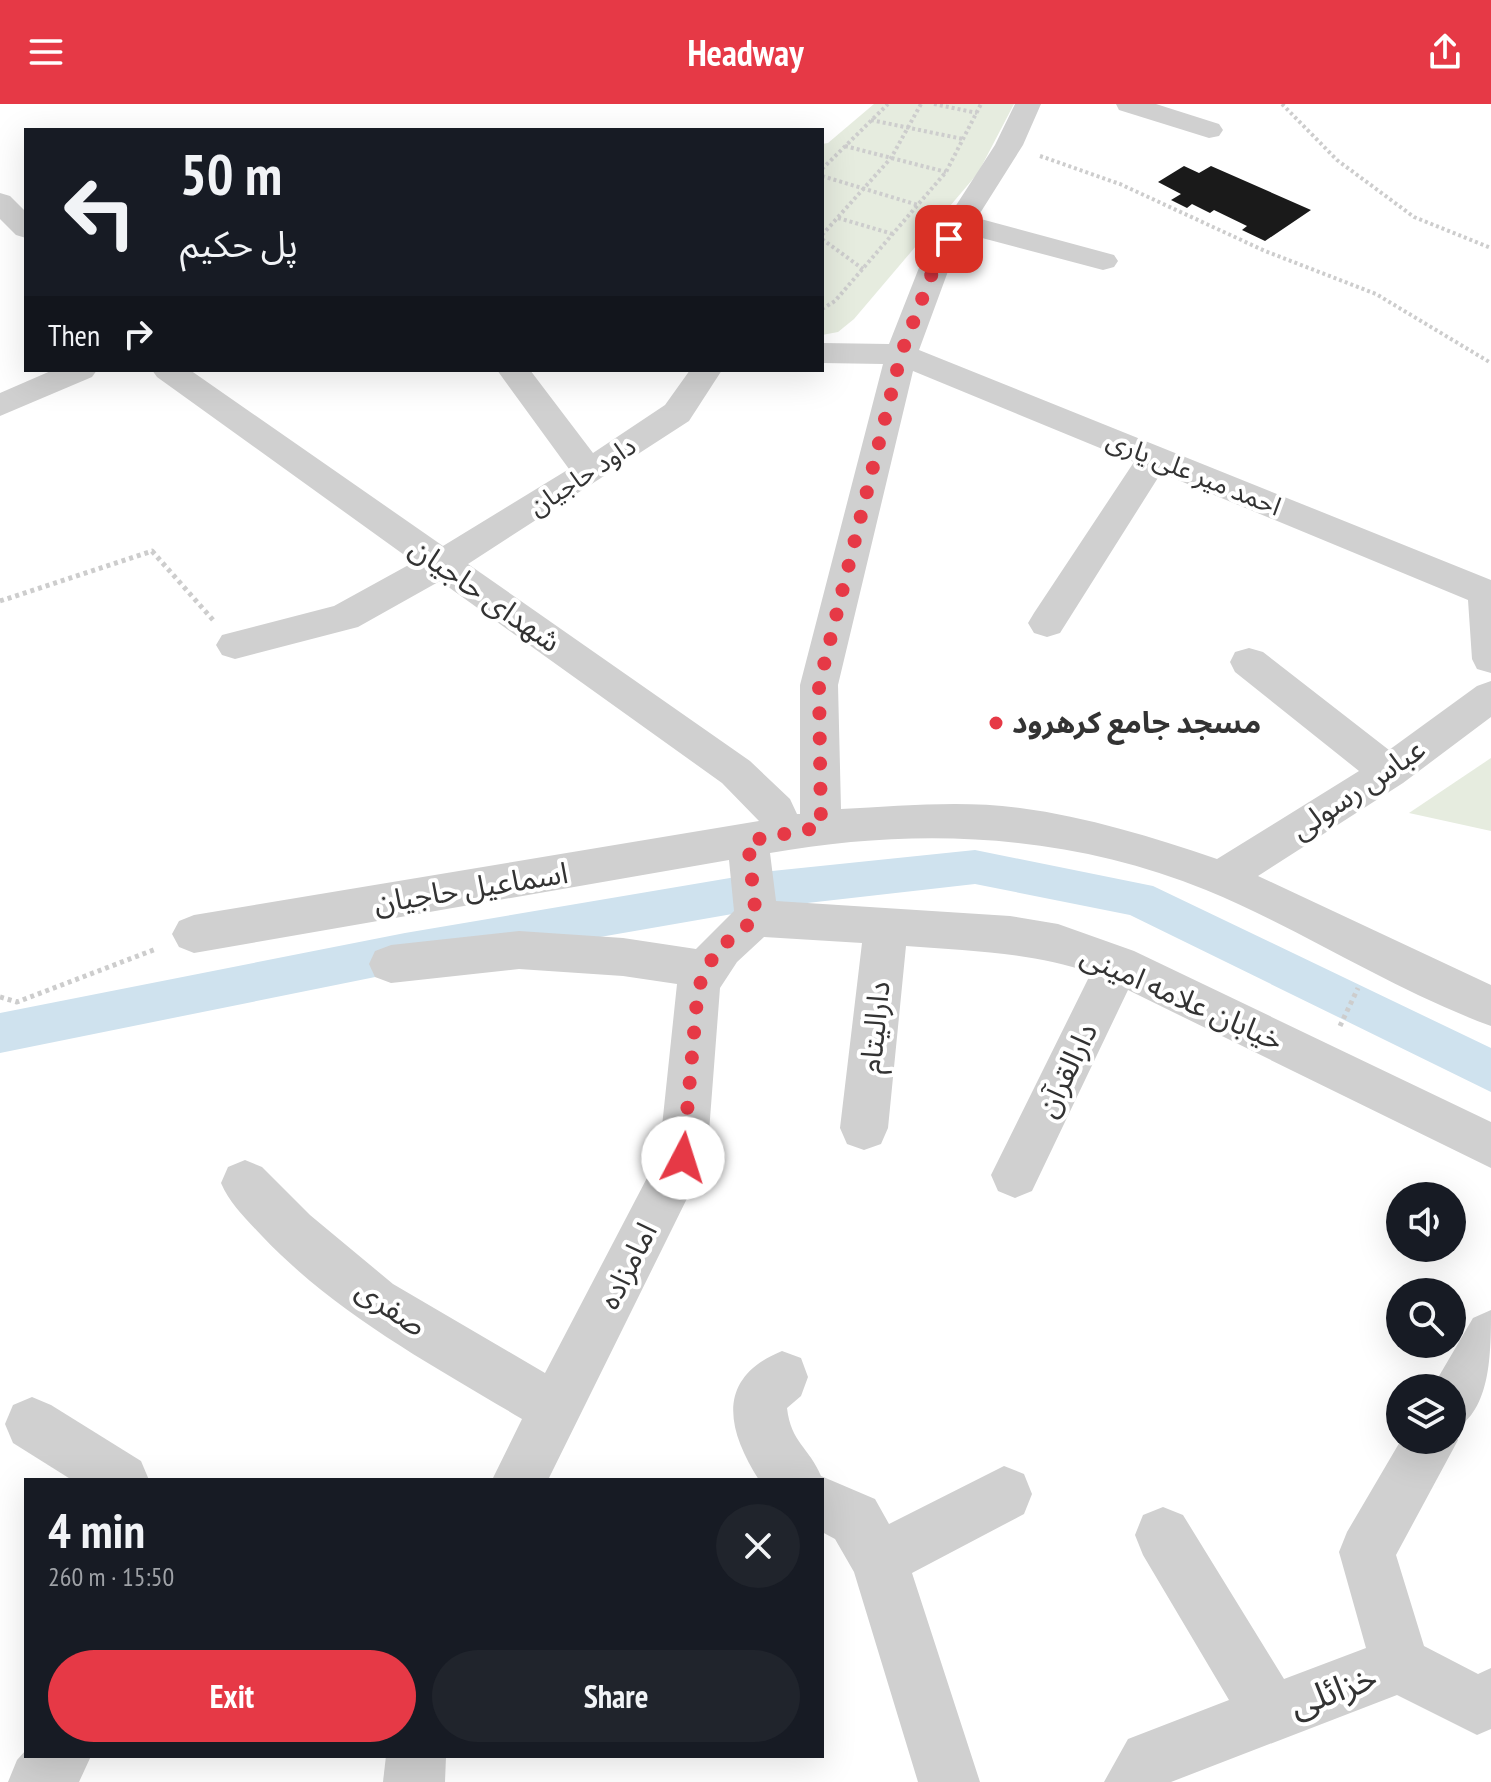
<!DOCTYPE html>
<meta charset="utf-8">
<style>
:root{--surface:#171b24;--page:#20242c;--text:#f1f3f6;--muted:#9ea1a6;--accent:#e63946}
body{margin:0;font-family:"PT Sans Narrow","Noto Sans Arabic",sans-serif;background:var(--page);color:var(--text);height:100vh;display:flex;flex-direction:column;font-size:30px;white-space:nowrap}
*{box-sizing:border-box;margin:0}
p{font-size:26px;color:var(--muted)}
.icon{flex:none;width:44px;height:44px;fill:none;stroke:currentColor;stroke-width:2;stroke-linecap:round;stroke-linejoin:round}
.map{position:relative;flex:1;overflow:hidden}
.details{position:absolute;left:24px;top:1374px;width:800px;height:280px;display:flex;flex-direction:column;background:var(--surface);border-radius:0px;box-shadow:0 8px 32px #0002}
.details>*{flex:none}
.top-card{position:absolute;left:24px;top:24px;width:800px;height:244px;border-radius:0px;box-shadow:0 8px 32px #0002;background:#171b24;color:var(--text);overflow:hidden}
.tools{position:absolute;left:1386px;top:1078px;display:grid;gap:16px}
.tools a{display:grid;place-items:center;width:80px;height:80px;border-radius:50%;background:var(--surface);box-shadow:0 8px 32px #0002;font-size:40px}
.pin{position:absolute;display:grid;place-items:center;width:68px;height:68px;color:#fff;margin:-34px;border-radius:16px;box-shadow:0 4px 12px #0006}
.me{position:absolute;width:88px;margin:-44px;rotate:5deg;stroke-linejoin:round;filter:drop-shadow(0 0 6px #0008)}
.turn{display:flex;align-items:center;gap:28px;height:168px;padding:0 24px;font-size:36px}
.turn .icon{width:104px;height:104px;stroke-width:2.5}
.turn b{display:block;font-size:56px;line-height:68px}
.then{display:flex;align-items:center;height:76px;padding:0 24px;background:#0003;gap:16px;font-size:30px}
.round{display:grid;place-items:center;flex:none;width:84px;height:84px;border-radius:42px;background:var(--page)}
.summary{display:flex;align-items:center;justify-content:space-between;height:136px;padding:0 24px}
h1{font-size:48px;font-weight:800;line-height:60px}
.button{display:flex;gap:16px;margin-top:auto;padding:16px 24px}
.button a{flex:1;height:92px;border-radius:48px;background:var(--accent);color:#fff;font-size:32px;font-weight:800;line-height:92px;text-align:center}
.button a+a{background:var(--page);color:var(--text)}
header{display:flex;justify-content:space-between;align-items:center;height:104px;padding:0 24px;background:var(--accent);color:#fff;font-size:36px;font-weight:800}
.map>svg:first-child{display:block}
.green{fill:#e6ecdf}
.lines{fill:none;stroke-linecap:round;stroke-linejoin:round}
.canal{fill:#cfe2ee;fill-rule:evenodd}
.building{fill:#1a1a1a}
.path-far1{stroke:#cdcdcd;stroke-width:4;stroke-dasharray:3 3;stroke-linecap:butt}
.path{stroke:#cdcdcd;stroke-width:5;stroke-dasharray:4 4;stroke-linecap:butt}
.minor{fill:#d0d0d0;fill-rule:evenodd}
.route{stroke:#e63946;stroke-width:14;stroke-dasharray:0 25.2}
.poi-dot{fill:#e63946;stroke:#fff;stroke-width:3}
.labels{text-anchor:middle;stroke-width:8;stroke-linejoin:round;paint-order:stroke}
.far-street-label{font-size:26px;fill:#333;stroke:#fff}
.street-label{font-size:30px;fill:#333;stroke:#fff}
.poi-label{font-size:30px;font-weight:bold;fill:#333;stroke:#fff;text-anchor:start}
.near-street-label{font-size:36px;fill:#333;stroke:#fff}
</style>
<header><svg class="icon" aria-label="menu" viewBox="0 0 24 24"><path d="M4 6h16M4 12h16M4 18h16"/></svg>Headway<svg class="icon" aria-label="share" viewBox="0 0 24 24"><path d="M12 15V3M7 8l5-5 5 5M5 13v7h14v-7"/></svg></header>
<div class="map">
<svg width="1491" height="1678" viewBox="0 0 1491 1678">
<rect width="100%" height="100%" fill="#fff"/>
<!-- green -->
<g class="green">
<polygon points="874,0 1014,0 978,69 854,215 838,228 822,231 822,40 828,39"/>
<polygon points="1491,654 1491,727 1409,709"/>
</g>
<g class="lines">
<!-- canal -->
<polygon class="canal" points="975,746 1153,782 1491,944 1491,988 1130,811 975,780 772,803 405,867 0,949 0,909 405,829 772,767"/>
</g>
<!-- building -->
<polygon class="building" points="1184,62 1199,69 1211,62 1311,106 1265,137 1242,126 1247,122 1214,106 1210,109 1192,100 1187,104 1171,96 1181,90 1158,78"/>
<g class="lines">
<!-- path-far1 -->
<g class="path-far1">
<polyline points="934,0 977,9"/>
<polyline points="1282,0 1337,56 1414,113 1491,144"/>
<polyline points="871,16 963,35"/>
<polyline points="845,42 946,68"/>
<polyline points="1040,52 1120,80 1265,147 1376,190 1491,259"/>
<polyline points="822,65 888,0"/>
<polyline points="822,72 918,101"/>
<polyline points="838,114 893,130"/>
<polyline points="822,131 891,54 921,0"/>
<polyline points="822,135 863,165"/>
<polyline points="822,205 835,197 946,68 981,0"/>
</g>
<!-- path -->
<g class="path">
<polyline points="0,497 152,447 213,516"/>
<polyline points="0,893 17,898 156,845"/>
<polyline points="1340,922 1358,884"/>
</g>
<!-- minor -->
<g class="minor">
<path d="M1015 0H1041L1023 41 977 114 1114 151 1118 157 1114 163 1103 166 967 130 954 151 919 246 1491 476V569L1477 565 1472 555 1468 496 1161 369 1060 529 1047 533 1034 529 1028 519 1034 509 1134 358 913 267 838 581 841 705C901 702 961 696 1020 704 1088 713 1152 733 1217 755L1359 667 1235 568 1230 558 1235 548 1249 544 1263 548 1389 646 1477 582 1491 577V613L1403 679 1258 772 1491 881V922C1392 886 1303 826 1206 786 1066 729 917 723 770 749L776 797 1010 812 1058 820 1134 847 1491 1018V1064L1128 886 1032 1087 1015 1094 998 1087 991 1071 1091 869C1031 848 969 847 906 842L888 1024 881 1040 864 1046 847 1040 840 1024 862 839 764 833 737 858 720 884 707 1054 548 1376H492L522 1315C430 1260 336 1210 262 1132 246 1115 230 1100 221 1079L228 1063 245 1056 262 1063 310 1111 393 1180 545 1269 659 1051 677 880 623 872 519 865 391 879 375 873 369 860 375 847 391 841 519 827 623 834 696 845 734 807 729 756 194 849 179 843 172 830 179 817 194 811 759 717 722 679 440 477 358 523 235 555 222 551 216 541 222 531 334 502 414 458 157 273 152 266H190L443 442 569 365 497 266H530L593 349 665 301 690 266H722L689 317 468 460 750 657 790 695 797 710H800V581L883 260 822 259V239L889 240 924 151 995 41Z"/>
<polygon points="1116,0 1156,0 1219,20 1223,26 1219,32 1209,34 1119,6"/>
<polygon points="0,89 10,92 26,108 26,134 16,131 0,115"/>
<polygon points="53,266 97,266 92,273 0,312 0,289"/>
<path d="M1491 1206C1491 1249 1491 1306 1454 1326L1458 1336 1396 1451 1424 1542 1478 1570 1491 1564V1625L1477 1631 1397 1591 1171 1678H1104L1128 1635 1229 1596 1143 1451 1135 1431 1143 1411 1163 1403 1183 1411 1284 1575 1366 1544 1339 1448 1347 1428 1401 1336H1452V1284H1432L1473 1214Z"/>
<path d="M782 1247 801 1254 808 1273 801 1292 787 1304C791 1339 809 1343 821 1372L875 1395 889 1420 1004 1362 1024 1370 1032 1390 1024 1410 912 1469 980 1678H918L854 1468 835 1435 822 1428V1376H759C726 1324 716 1274 782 1247Z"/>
<polygon points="32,1293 51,1301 141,1357 149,1376 72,1376 13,1339 5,1320 13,1301"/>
<polygon points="26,1646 26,1652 91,1652 79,1678 8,1678 17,1656"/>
<polygon points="386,1652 446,1652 445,1678 383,1678"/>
</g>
</g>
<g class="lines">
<!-- route -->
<polyline class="route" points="683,1054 698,884 716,847 756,814 748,737 821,723 819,581 901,250 939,151 949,135"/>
</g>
<!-- markers -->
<circle class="poi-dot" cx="996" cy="619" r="8"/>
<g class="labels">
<!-- far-street labels -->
<g class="far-street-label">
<text transform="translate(1194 369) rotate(22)" y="9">احمد میر علی یاری</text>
<text transform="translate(582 372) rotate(-33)" y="9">داود حاجیان</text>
</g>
<!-- street labels -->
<g class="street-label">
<text transform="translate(485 491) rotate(35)" y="10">شهدای حاجیان</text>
<text transform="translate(1358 685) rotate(-34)" y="10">عباس رسولی</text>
<text transform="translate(471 784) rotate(-9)" y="10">اسماعیل حاجیان</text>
<text transform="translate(1182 894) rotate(24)" y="10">خیابان علامه امینی</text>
<text transform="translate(875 923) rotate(-84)" y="10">دارالیتام</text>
<text transform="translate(1067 966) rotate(-64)" y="10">دارالقرآن</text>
<text transform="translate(628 1162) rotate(-63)" y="10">امامزاده</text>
<text transform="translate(391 1204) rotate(34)" y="10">صفری</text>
</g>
<!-- poi labels -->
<g class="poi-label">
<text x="1012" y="629">مسجد جامع کرهرود</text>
</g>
<!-- near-street labels -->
<g class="near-street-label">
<text transform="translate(1333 1586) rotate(-20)" y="13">خزائلی</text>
</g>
</g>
</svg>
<div class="tools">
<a><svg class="icon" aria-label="sound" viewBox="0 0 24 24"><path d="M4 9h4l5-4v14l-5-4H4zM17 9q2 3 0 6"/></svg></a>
<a><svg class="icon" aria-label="search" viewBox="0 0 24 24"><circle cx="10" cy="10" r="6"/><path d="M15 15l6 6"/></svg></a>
<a><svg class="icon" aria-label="layers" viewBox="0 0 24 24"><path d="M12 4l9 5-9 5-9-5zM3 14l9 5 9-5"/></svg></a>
</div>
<div class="pin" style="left:949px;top:135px;background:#d93025"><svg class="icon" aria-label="arrive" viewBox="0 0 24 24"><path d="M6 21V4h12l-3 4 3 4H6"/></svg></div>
<svg class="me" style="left:683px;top:1054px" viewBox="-20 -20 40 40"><circle r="19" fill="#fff"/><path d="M0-13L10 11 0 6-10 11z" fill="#e63946"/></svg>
<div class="top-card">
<div class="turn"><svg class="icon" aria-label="left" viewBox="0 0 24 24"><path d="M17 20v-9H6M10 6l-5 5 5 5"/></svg><div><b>50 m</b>پل حکیم</div></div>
<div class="then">Then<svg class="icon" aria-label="right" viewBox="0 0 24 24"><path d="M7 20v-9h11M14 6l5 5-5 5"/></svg></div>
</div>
<section class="details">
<div class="summary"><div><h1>4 min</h1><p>260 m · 15:50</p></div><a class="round"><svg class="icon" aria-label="close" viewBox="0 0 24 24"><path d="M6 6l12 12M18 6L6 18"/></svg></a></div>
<div class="button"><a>Exit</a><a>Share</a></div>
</section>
</div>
